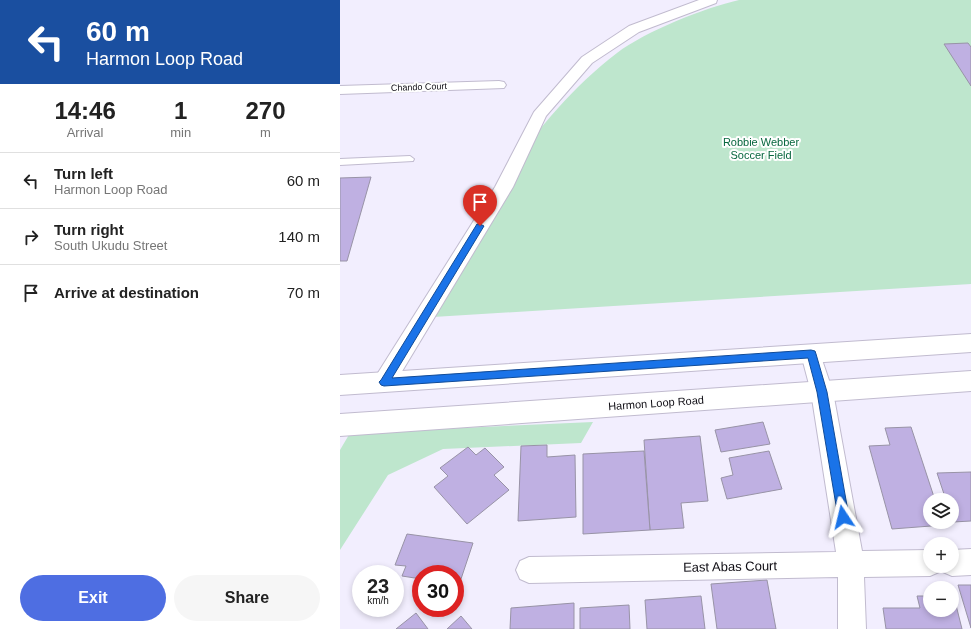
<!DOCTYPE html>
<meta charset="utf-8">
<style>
:root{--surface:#fff;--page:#f6f6f6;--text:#222;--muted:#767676;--line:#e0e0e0;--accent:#4e6ee2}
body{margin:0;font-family:Helvetica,sans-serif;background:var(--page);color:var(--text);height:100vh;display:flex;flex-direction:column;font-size:15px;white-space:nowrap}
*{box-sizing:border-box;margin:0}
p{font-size:13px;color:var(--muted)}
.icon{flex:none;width:22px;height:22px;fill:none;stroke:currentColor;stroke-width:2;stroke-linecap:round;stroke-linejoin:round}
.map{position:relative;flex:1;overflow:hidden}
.sheet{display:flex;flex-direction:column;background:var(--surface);width:340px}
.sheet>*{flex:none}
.banner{background:#1a4fa0;color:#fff;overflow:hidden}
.controls{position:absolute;left:583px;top:493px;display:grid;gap:8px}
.controls a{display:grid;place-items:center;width:36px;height:36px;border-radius:50%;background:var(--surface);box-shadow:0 2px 6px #0003;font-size:20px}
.speed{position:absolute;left:12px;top:565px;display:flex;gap:8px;font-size:20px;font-weight:700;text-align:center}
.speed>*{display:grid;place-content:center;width:52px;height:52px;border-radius:50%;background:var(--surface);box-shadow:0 2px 6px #0003;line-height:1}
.speed small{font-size:10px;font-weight:400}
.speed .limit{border:6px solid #d22;background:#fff;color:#111}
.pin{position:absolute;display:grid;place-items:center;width:34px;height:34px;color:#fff;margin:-41px -17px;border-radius:50% 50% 50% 0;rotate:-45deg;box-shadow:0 0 4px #0007}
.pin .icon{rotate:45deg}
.me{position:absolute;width:44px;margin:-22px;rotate:350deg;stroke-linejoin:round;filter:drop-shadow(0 0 3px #0008)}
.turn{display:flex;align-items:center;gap:14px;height:84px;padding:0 20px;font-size:18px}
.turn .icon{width:52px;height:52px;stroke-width:2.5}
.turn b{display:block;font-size:28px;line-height:34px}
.eta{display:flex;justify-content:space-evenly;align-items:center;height:68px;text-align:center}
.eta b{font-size:24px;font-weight:600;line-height:28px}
.button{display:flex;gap:8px;margin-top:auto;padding:8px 20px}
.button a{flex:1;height:46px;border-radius:24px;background:var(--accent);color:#fff;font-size:16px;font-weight:600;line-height:46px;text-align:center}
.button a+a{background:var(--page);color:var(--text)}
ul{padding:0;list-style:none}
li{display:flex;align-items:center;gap:12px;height:56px;padding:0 20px;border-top:1px solid var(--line)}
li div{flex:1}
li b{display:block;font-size:15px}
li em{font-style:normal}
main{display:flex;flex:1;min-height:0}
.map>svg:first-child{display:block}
.green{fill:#bee6cd}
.building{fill:#bfb0e2;stroke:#9893a6}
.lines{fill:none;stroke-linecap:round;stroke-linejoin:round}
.lane-casing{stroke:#c1bbcf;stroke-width:2}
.street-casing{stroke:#c1bbcf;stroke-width:2}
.secondary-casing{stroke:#c1bbcf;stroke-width:2}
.lane{fill:#fff;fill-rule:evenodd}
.street{fill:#fff;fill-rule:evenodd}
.secondary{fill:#fff;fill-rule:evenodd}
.route{fill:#1a73e8;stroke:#114b97}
.labels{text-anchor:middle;stroke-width:4;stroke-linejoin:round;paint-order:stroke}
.far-street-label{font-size:9px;fill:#0d0b12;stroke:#fefefe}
.park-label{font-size:11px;fill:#08673f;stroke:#fefefe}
.street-label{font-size:11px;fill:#0d0b12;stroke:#fefefe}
.near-street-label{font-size:13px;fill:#0d0b12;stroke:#fefefe}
</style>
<main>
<section class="sheet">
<div class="banner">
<div class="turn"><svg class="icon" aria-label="left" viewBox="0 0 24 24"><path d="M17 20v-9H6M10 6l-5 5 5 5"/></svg><div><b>60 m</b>Harmon Loop Road</div></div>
</div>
<div class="eta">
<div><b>14:46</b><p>Arrival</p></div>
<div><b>1</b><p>min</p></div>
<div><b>270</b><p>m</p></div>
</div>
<ul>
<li><svg class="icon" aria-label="left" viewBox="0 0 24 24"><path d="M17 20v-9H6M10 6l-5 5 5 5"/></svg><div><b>Turn left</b><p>Harmon Loop Road</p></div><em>60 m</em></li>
<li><svg class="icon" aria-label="right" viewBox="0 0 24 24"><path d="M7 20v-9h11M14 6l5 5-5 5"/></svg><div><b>Turn right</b><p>South Ukudu Street</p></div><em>140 m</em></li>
<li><svg class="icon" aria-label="arrive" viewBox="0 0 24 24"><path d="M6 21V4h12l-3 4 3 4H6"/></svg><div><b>Arrive at destination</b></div><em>70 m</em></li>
</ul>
<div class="button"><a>Exit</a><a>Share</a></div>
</section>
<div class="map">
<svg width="631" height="629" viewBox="0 0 631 629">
<rect width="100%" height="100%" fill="#f2eefe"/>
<!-- green -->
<g class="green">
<path d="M399 0H631V284L77 318C135 224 188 121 277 53 306 31 364 8 399 0Z"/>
<polygon points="253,422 241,443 103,449 48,475 0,550 0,450 10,433"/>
</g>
<!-- building -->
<g class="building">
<polygon points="628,43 631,47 631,86 604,44"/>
<polygon points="31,177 7,261 0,261 0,178"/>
<polygon points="423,422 430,444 381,452 375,430"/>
<polygon points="571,427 595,500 590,500 590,522 603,522 604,525 552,529 529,446 550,445 545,428"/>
<polygon points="360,436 368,501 341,503 344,528 310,530 304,440"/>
<polygon points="207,445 207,457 235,455 236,517 178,521 181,446"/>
<polygon points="128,447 136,455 145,448 164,467 154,475 169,490 127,524 94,487 108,476 100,468"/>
<polygon points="304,451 310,530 243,534 243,454"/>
<polygon points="429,451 442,489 387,499 381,478 393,475 389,458"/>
<polygon points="631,472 631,521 613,522 612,500 606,500 597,473"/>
<polygon points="67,534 133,543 116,594 115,594 115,574 81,574 81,579 62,576 66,566 55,565"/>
<polygon points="427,580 436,629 377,629 371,584"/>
<polygon points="618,585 631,585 631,628"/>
<polygon points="361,596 365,629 307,629 305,600"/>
<polygon points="577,596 590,596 590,610 612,610 612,597 614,597 622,629 546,629 543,608 580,608"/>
<polygon points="234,603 234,629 170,629 171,608"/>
<polygon points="289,605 290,629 240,629 240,608"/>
<polygon points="76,613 88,629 56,629"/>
<polygon points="121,616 132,629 107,629"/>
</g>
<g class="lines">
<!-- lane casing -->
<g class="lane-casing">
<polygon id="lane" points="70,156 74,159 73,161 0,165 0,159"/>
</g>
<!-- street casing -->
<g class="street-casing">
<g id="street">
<polygon points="359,0 377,0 376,3 299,32 252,63 206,116 173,187 52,388 44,391 36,388 33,382 36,376 155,187 194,112 242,57 289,26"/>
<polygon points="159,81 164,82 166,85 164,88 0,94 0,86"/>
<polygon points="471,346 478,348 493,392 522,551 590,550 590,566 612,566 612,550 631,549 631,575 612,576 603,572 601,567 599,572 590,576 524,577 526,629 498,629 498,577 189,583 180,579 176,570 180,561 189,557 496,552 471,392 461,354 464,348"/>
</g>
</g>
<!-- secondary casing -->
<g class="secondary-casing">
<g id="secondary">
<polygon points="631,334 631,352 0,395 0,375"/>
<polygon points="631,371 631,391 0,436 0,414"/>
</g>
</g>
<!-- lane -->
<use href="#lane" class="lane"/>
<!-- street -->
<use href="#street" class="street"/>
<!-- secondary -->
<use href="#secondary" class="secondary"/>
</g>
<!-- route -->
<polygon class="route" points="137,224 140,224 144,226 52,378 471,350 475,351 476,354 487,392 509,517 507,521 503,523 499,521 498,517 477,392 468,358 44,386 41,385 39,382 41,380"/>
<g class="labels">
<!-- far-street labels -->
<g class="far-street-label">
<text transform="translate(79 87) rotate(-2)" y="3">Chando Court</text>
</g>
<!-- park labels -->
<g class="park-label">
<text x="421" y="146">Robbie Webber<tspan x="421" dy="13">Soccer Field</tspan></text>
</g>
<!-- street labels -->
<g class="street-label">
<text transform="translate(316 403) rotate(-4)" y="4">Harmon Loop Road</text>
</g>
<!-- near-street labels -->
<g class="near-street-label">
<text transform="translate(390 566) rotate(-1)" y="5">East Abas Court</text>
</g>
</g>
</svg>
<div class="controls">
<a><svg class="icon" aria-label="layers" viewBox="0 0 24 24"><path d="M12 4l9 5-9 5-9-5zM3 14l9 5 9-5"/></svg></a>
<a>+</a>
<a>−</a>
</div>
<div class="speed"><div>23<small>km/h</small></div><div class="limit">30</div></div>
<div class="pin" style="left:140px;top:226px;background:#d93025"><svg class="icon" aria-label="arrive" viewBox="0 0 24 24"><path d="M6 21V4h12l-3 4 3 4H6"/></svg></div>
<svg class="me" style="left:503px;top:517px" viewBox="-20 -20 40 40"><path d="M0-17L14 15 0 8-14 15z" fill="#1a73e8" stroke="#fff" stroke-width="4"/></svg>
</div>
</main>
